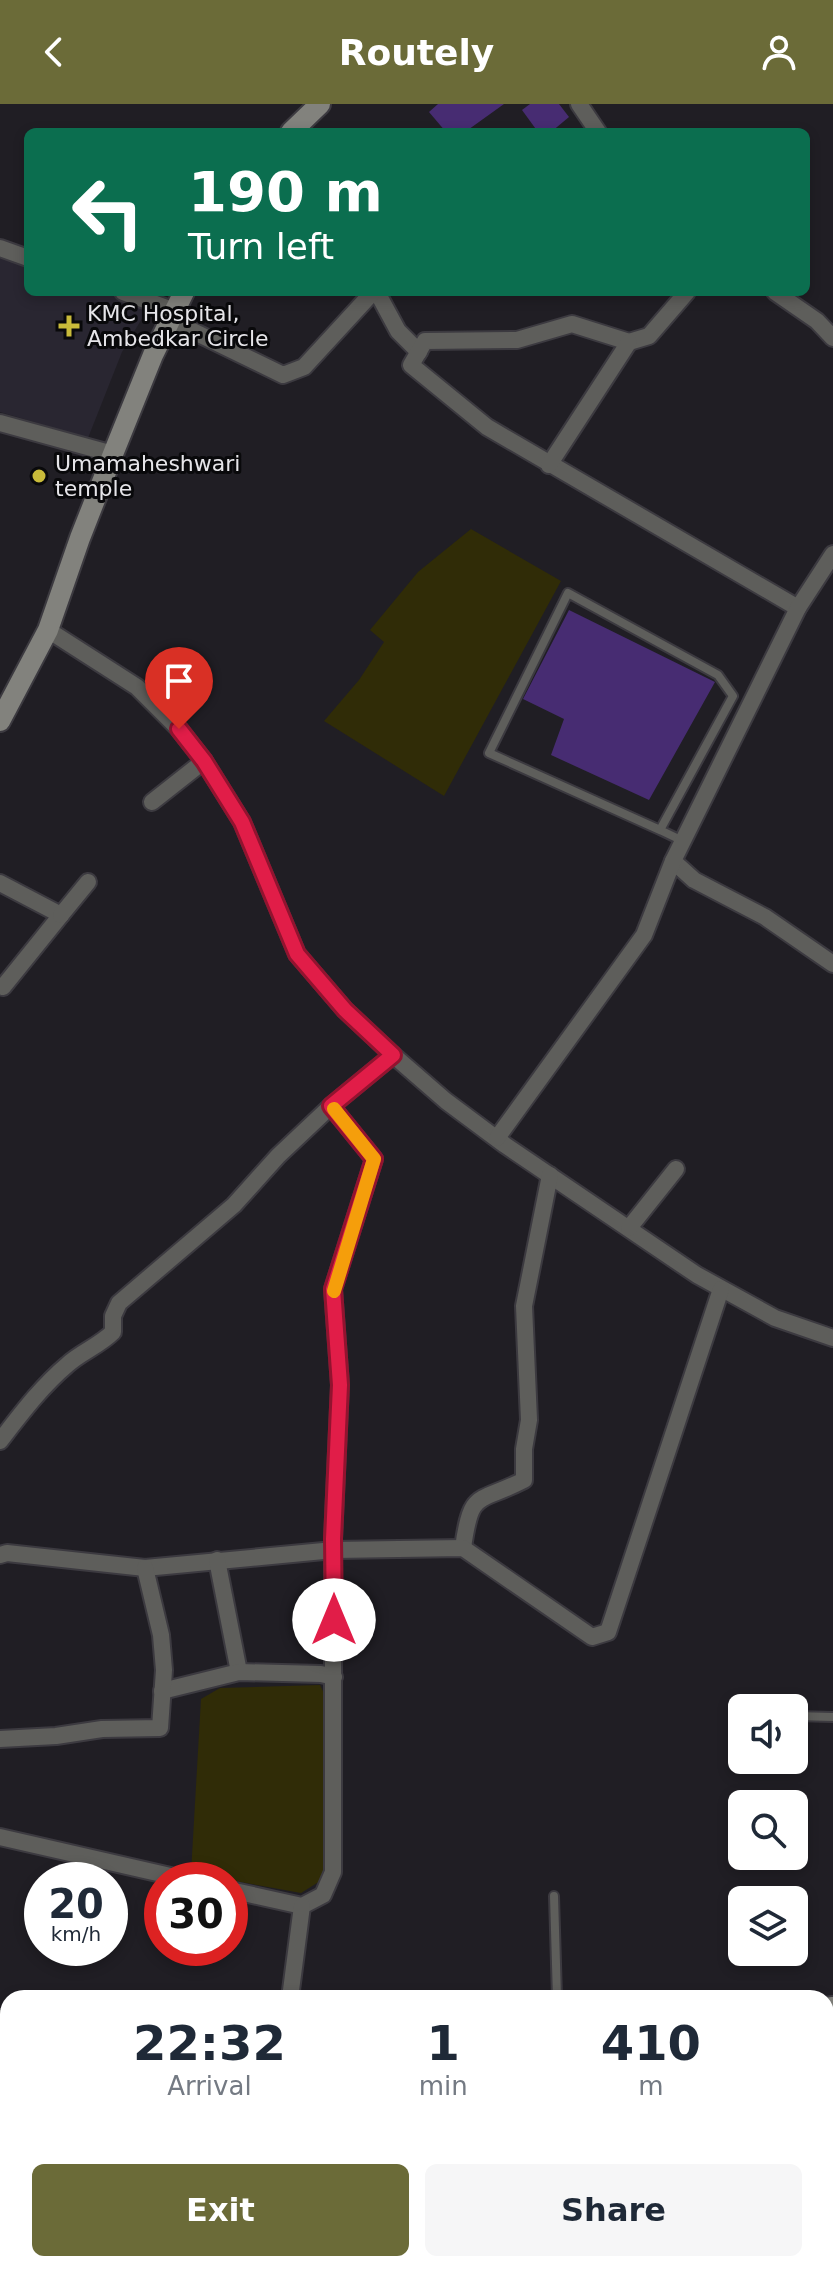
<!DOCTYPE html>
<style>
:root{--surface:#fff;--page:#f6f6f7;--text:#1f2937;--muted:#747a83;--accent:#6b6b38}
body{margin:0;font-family:"DejaVu Sans",sans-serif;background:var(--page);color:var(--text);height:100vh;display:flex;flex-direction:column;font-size:30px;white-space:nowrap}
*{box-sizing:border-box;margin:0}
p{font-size:26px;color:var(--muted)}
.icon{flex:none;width:44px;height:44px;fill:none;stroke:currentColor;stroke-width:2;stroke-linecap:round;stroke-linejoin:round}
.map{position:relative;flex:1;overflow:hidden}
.drawer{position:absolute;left:0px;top:1886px;width:834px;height:282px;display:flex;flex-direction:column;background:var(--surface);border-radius:24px 24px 0 0;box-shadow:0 4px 12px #0003}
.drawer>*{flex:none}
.top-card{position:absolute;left:24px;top:24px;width:786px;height:168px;border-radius:12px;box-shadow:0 4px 12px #0003;background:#0b6e4f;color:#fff;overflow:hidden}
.tools{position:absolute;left:728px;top:1590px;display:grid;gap:16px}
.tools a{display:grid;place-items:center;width:80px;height:80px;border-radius:12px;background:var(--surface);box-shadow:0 4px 12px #0003;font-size:40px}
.speed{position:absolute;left:24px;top:1758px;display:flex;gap:16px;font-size:40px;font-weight:700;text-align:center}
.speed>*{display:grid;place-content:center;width:104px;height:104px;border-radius:50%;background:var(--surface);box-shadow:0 4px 12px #0003;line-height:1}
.speed small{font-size:20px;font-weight:400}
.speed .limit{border:12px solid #d22;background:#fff;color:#111}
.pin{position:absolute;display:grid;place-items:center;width:68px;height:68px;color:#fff;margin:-82px -34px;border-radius:50% 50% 50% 0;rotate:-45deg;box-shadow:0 0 8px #0007}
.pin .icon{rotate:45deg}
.me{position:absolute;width:88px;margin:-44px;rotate:0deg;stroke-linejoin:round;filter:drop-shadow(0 0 6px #0008)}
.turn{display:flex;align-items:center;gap:28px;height:168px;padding:0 32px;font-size:36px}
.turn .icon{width:104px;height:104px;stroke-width:2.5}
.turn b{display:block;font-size:56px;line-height:68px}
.eta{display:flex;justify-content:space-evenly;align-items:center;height:136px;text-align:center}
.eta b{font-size:48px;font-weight:600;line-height:56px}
.cta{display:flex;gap:16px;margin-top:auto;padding:16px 32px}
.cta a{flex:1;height:92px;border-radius:12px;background:var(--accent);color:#fff;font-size:32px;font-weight:600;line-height:92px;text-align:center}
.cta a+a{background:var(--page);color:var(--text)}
header{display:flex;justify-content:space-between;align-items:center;height:104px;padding:0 32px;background:var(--accent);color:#fff;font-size:36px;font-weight:600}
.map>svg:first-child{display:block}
.built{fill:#292631}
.green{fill:#302c07}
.building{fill:#472c72}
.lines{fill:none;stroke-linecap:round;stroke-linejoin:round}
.lane-casing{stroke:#3c3a40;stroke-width:12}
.street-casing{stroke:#3c3a40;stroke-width:20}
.secondary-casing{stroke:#3c3a40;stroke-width:24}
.lane{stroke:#5e5e5b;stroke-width:8}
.street{stroke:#5e5e5b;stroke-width:16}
.secondary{stroke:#82827d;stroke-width:20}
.route-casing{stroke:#92132f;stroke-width:20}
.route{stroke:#e11d48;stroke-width:14}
.slow{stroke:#f59e0b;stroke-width:14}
.poi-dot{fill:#c9bb3a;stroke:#09090b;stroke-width:3}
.labels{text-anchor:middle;stroke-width:6;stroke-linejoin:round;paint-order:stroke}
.poi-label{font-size:22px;fill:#e6e5e9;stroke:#09090b;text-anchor:start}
</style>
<header><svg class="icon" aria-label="back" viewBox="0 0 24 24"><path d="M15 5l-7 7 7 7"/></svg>Routely<svg class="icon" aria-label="person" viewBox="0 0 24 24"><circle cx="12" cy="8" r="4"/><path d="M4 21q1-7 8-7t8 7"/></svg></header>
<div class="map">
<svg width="833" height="2167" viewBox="0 0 833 2167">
<rect width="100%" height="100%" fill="#201e24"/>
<!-- built -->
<polygon class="built" points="0,154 28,162 28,188 124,188 153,196 122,248 88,334 0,308"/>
<!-- green -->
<g class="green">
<polygon points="471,425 561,477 444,692 324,617 359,576 384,538 370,526 418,468"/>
<polygon points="320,1581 328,1598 325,1774 301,1789 191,1769 201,1595 220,1584"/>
</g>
<!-- building -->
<g class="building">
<polygon points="438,0 504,0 465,28 446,28 429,8"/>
<polygon points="530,0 559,0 569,13 551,28 538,28 522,6"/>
<polygon points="569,506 715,578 649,696 551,651 564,615 523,595"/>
</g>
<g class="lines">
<!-- lane casing -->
<g class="lane-casing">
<g id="lane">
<polyline points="660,726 489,649 568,489 718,571 733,592 660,726 683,737"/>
<polyline points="794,1612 833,1613"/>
<polyline points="554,1792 557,1894"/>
<polyline points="0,2122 8,2123"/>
<polyline points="63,2167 63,2160"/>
</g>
</g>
<!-- street casing -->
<g class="street-casing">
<g id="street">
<polyline points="579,0 598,28"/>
<polyline points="0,144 28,154"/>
<polyline points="123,188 175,207"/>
<polyline points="377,188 398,227 419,248"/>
<polyline points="687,188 649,232 629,238 572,220 517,236 425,237 411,261 487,323 798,504"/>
<polyline points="775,188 817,217 833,234"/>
<polyline points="170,216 283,271 304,263 373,188"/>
<polyline points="0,319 113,350"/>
<polyline points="549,361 629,238"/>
<polyline points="48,526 137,583 179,625 204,657 242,718 297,850 345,906 393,951 446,997 505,1041 697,1171 775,1214 833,1234"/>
<polyline points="152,698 204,657"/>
<polyline points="673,757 694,776 765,813 833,860"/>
<polyline points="0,779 61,811 3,883"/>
<polyline points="61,811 88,778"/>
<polyline points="497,1034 644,831 673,757 798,504 833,450"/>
<polyline points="629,1124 676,1065"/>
<path d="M0 1337C21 1310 41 1283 67 1261 81 1248 99 1242 113 1228V1212L119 1199 234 1101 278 1052 331 1002 393 951"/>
<path d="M463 1444C471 1385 477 1400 524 1376V1345L529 1316 524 1202 550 1071"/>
<polyline points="0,1451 7,1449 145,1464 334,1446 463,1444 592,1533 608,1528 721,1185"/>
<polyline points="217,1456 239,1568"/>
<polyline points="162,1587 239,1568 321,1570 334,1573"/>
<polyline points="0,1635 56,1632 102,1625 160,1624 164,1566 161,1531 145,1464"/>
<polyline points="0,1733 188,1776"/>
<polyline points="230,1786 302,1802 323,1791 333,1768 333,1435 340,1281 333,1185 374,1055 331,1002"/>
<polyline points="290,1894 302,1802"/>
<polyline points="405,2160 408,2167"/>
</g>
</g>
<!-- secondary casing -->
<g class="secondary-casing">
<g id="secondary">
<polyline points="291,28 320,0"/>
<polyline points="0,617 48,526 80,434 113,350 153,251 184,188"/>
<polyline points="826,1904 833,1903"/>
<polyline points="0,1916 8,1916"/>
<polyline points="826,1928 833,1928"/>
<polyline points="0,1939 8,1939"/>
</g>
</g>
<!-- lane -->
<use href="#lane" class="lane"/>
<!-- street -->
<use href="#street" class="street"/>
<!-- secondary -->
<use href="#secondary" class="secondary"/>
</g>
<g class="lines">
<!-- route casing -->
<g class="route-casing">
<polyline id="route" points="179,625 204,657 242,718 297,850 345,906 393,951 331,1002 374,1055 333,1185 340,1281 333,1435 334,1516"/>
</g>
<!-- route -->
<use href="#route" class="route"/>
<!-- slow -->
<polyline class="slow" points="334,1187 374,1055 334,1005"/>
</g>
<!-- markers -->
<g class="poi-dot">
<path d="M65 210h8v8h8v8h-8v8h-8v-8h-8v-8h8z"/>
<circle cx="39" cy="372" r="8"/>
</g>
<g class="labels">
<!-- poi labels -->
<g class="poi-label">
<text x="87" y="217">KMC Hospital,<tspan x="87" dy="25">Ambedkar Circle</tspan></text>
<text x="55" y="367">Umamaheshwari<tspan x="55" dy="25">temple</tspan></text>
</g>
</g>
</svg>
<div class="tools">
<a><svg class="icon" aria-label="sound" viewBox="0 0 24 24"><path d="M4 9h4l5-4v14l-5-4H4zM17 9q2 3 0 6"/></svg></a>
<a><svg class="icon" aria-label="search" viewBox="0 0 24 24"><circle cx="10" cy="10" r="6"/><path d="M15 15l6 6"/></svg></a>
<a><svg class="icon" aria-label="layers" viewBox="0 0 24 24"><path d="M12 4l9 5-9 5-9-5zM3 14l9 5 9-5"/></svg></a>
</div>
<div class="speed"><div>20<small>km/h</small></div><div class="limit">30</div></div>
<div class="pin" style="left:179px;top:625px;background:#d93025"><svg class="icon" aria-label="arrive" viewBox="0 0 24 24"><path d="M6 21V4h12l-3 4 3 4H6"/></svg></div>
<svg class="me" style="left:334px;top:1516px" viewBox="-20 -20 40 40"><circle r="19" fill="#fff"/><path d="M0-13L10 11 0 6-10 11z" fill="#e11d48"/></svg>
<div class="top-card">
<div class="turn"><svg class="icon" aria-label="left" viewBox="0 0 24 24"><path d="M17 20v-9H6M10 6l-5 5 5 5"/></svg><div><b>190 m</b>Turn left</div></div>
</div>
<section class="drawer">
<div class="eta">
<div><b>22:32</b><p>Arrival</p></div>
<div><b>1</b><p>min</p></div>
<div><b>410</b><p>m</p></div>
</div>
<div class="cta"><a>Exit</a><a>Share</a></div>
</section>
</div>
